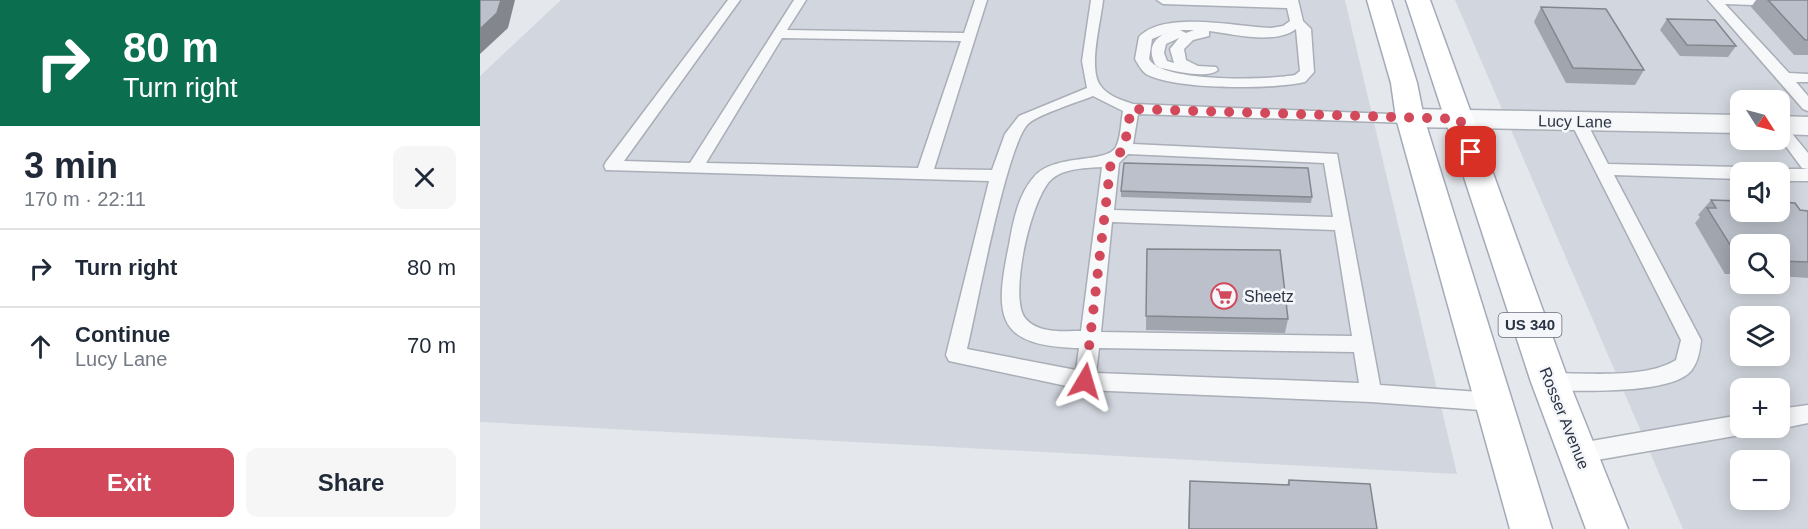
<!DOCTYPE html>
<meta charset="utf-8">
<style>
:root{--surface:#fff;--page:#f6f6f7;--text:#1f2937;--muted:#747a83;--line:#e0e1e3;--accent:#d1495b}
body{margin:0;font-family:Arial,sans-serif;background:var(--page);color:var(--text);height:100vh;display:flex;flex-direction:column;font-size:22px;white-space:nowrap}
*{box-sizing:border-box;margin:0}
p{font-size:20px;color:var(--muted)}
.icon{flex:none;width:33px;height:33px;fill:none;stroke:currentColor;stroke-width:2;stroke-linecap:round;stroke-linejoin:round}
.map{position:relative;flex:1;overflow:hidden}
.panel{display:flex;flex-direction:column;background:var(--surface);width:480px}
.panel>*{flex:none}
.hud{background:#0b6e4f;color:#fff;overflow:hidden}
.needle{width:39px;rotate:126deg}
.tools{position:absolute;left:1250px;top:90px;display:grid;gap:12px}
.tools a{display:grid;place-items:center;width:60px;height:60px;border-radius:12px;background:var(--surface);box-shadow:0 3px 15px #0003;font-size:30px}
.pin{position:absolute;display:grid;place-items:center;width:51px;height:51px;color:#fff;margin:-26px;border-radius:12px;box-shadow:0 3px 9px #0006}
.me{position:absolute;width:66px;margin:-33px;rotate:7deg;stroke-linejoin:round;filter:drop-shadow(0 0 4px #0008)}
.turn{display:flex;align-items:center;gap:21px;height:126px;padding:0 24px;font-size:27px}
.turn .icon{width:78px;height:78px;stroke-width:2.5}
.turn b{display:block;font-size:42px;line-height:51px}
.round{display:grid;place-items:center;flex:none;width:63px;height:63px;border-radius:12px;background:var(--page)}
.summary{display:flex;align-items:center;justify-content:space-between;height:102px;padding:0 24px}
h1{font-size:36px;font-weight:800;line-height:45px}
.action{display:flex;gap:12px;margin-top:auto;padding:12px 24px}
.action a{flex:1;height:69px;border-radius:12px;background:var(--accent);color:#fff;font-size:24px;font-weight:800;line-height:69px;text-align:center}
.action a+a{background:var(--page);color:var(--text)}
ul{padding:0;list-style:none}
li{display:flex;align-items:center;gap:18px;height:78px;padding:0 24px;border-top:2px solid var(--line)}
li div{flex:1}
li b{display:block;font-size:22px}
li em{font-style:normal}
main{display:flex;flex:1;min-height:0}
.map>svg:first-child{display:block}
.built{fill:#d2d6de;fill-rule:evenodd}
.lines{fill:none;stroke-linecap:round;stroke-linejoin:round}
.lane-casing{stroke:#a9aeb7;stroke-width:3}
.street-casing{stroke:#a9aeb7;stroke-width:3}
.primary-casing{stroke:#a3abb8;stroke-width:3}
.lane{fill:#f7f8fa;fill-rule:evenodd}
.street{fill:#f7f8fa;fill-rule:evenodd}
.primary{fill:#fff;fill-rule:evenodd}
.wall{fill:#a1a5ae}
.shaded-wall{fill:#83868d}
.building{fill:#bbc0ca;stroke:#83868d;stroke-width:1.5}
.route{stroke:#d1495b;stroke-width:10;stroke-dasharray:0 18}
.labels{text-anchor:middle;stroke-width:5;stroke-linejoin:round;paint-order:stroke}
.shield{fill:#f4f6f9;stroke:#676e7b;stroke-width:1.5}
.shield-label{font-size:15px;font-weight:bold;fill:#2b3445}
.street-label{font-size:16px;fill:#2b3445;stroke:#f4f6f9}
.poi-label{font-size:16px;fill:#2b3445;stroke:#f4f6f9;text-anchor:start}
</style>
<main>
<section class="panel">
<div class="hud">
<div class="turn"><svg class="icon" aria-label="right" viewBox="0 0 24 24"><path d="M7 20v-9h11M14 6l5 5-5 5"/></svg><div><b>80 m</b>Turn right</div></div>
</div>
<div class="summary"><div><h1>3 min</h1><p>170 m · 22:11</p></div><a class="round"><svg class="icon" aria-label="close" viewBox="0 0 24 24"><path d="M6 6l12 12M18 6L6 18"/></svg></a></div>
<ul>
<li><svg class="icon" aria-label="right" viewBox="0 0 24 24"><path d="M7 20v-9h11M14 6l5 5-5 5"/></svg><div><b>Turn right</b></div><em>80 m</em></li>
<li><svg class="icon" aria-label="ahead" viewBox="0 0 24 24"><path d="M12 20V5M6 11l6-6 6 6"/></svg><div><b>Continue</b><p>Lucy Lane</p></div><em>70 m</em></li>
</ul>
<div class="action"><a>Exit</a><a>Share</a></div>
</section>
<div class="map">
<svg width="1328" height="529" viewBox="0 0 1328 529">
<rect width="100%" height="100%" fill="#e4e7ec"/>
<!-- built -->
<g class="built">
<polygon points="81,0 865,0 977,474 0,422 0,76"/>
<path d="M975 0H1328V529H1203ZM1260 100H1299V140H1260ZM1260 172H1299V212H1260ZM1260 244H1299V284H1260ZM1260 316H1299V356H1260ZM1260 388H1299V428H1260ZM1260 460H1299V500H1260Z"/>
</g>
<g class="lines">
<!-- lane casing -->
<g class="lane-casing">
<g id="lane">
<path d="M248 0H260L144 161 210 163 314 0H326L307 30 484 33 495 0H507L454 169 512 170 525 134 539 116 607 88 602 61 611 0H623C621 21 608 68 620 85 627 96 642 100 653 104L935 115 938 118 935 121 930 123 658 114 653 144 857 154 900 385 1014 393 1021 395 1024 402 1021 409 1014 411 891 402 605 390 469 361 466 355 509 181 126 170 124 166 126 162ZM302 38 481 41 438 168 226 163ZM613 96 643 111C641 121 641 138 636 147 627 164 574 153 554 177 538 195 533 222 529 245 514 317 516 346 599 348L596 370 487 349C496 312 527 141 549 123 560 114 598 102 613 96ZM648 154 844 163 853 217 634 210 639 163ZM622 167 601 331C583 331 558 334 545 318 528 297 552 193 573 178 586 168 607 168 622 167ZM632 222 855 230 872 336 621 332ZM619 348 874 352 879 383 616 373Z"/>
<path d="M677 0H818L823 21 831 29 834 72 825 82 820 83C787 89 695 90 666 74 661 70 658 64 655 59L659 37C684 10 757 27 791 28L803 26 810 21 807 8 683 4ZM816 29 820 71 815 75C789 80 682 83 669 59L672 39 689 32C671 38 667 52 677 67 691 70 727 80 738 70L736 67 718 66 706 60 704 49 713 40 729 36V31C754 34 795 45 816 29ZM700 30H714L706 33ZM699 38 690 49 694 63 687 61 684 53 686 44Z"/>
<polygon points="1228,0 1328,0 1328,7 1245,4 1309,73 1328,74 1328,82 1316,82 1328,96 1328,111 1323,109"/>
<path d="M1098 116 1106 121 1128 164 1260 167 1268 172H1260V179L1134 175 1221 340C1220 351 1218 362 1211 371 1190 395 1102 390 1070 391L1063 388 1060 382 1063 376 1070 373C1106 373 1166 379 1196 360L1201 340 1090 121Z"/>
<polygon points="1299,122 1304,124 1328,153 1328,169 1322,168 1299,137"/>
<polygon points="1299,169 1328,169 1328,181 1299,181 1299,172 1292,172"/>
<polygon points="1328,405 1328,423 1299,429 1296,428 1299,428 1299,409"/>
<polygon points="1260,415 1260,428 1269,428 1268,432 1260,435 1100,463 1092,460 1089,453 1092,446 1100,443"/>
</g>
</g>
<!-- street casing -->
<g class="street-casing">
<g id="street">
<polygon points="930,109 1260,115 1260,133 930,127 920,124 916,118 920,112"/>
<polygon points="1299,116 1328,117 1328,135 1299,134"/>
</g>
</g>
<!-- primary casing -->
<g class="primary-casing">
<g id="primary">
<polygon points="887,0 911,0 937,83 944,118 1072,529 1030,529 916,118 911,83"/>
<polygon points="926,0 950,0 1089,382 1148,529 1106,529 1051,382"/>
</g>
</g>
<!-- lane -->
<use href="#lane" class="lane"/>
<!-- street -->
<use href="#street" class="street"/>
<!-- primary -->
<use href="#primary" class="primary"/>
</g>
<!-- wall -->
<g class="wall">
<polygon points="1276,0 1328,0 1328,55 1314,55 1271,7"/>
<polygon points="1061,7 1164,70 1155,85 1086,83 1054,22"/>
<polygon points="1187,19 1256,46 1248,57 1200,56 1180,30"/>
<polygon points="641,191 832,197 831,203 641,197"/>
<polygon points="1231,200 1328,211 1328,278 1299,276 1299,244 1260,244 1260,274 1245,274 1215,223 1220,217 1218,215"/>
<polygon points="667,249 808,319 805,333 666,330"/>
<polygon points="809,480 897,529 708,529 709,493 710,481 807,485"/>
</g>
<!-- shaded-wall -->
<polygon class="shaded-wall" points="21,0 35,0 28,28 0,54 0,29"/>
<!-- building -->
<g class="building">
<polygon points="0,0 21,0 17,13 0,29"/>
<polygon points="1288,0 1328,0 1328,40 1325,40"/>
<polygon points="1061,7 1126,9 1164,70 1093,68"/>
<polygon points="1187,19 1235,20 1256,46 1207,45"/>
<polygon points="644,163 828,168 832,197 641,191"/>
<polygon points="1231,200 1260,201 1260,212 1299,212 1299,202 1315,203 1320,210 1328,211 1328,262 1299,261 1299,244 1260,244 1260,259 1259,259 1227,208 1236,208"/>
<polygon points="667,249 800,250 808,319 666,316"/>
<polygon points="809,480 890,484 897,529 709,529 710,481 809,485"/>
</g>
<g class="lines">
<!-- route -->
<polyline class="route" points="605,381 631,161 644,149 651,109 980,119 991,152"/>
</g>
<!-- icons -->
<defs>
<g id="supermarket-ring" transform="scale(1.35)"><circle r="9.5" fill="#f4f6f9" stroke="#d1495b" stroke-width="1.5"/><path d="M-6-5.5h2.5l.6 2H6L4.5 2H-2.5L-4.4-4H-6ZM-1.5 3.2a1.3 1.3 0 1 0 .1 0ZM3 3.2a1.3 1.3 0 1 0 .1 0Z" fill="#d1495b"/></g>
</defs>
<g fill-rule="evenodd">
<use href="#supermarket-ring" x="744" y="296"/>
</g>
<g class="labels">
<!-- shield labels -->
<rect class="shield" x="1018.5" y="313" width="63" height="24" rx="4.5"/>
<g class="shield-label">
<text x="1050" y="330">US 340</text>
</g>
<!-- street labels -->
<g class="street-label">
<text transform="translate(1095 121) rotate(1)" y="6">Lucy Lane</text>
<text transform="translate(1085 418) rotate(68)" y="6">Rosser Avenue</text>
</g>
<!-- poi labels -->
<g class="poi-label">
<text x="764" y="302">Sheetz</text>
</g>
</g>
</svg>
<div class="tools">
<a><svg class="needle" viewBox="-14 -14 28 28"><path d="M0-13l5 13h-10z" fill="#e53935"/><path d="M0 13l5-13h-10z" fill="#747a83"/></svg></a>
<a><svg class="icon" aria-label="sound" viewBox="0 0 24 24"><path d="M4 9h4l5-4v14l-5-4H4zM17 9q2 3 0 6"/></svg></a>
<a><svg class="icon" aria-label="search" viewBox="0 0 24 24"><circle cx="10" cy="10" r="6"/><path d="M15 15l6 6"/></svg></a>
<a><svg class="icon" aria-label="layers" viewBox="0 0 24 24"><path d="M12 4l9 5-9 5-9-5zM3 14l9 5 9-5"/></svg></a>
<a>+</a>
<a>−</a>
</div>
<div class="pin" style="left:991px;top:152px;background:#d93025"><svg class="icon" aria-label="arrive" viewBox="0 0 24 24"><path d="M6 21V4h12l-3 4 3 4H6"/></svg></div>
<svg class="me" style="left:605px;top:381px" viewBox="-20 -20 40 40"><path d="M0-17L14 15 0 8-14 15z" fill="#d1495b" stroke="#fff" stroke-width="4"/></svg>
</div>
</main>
